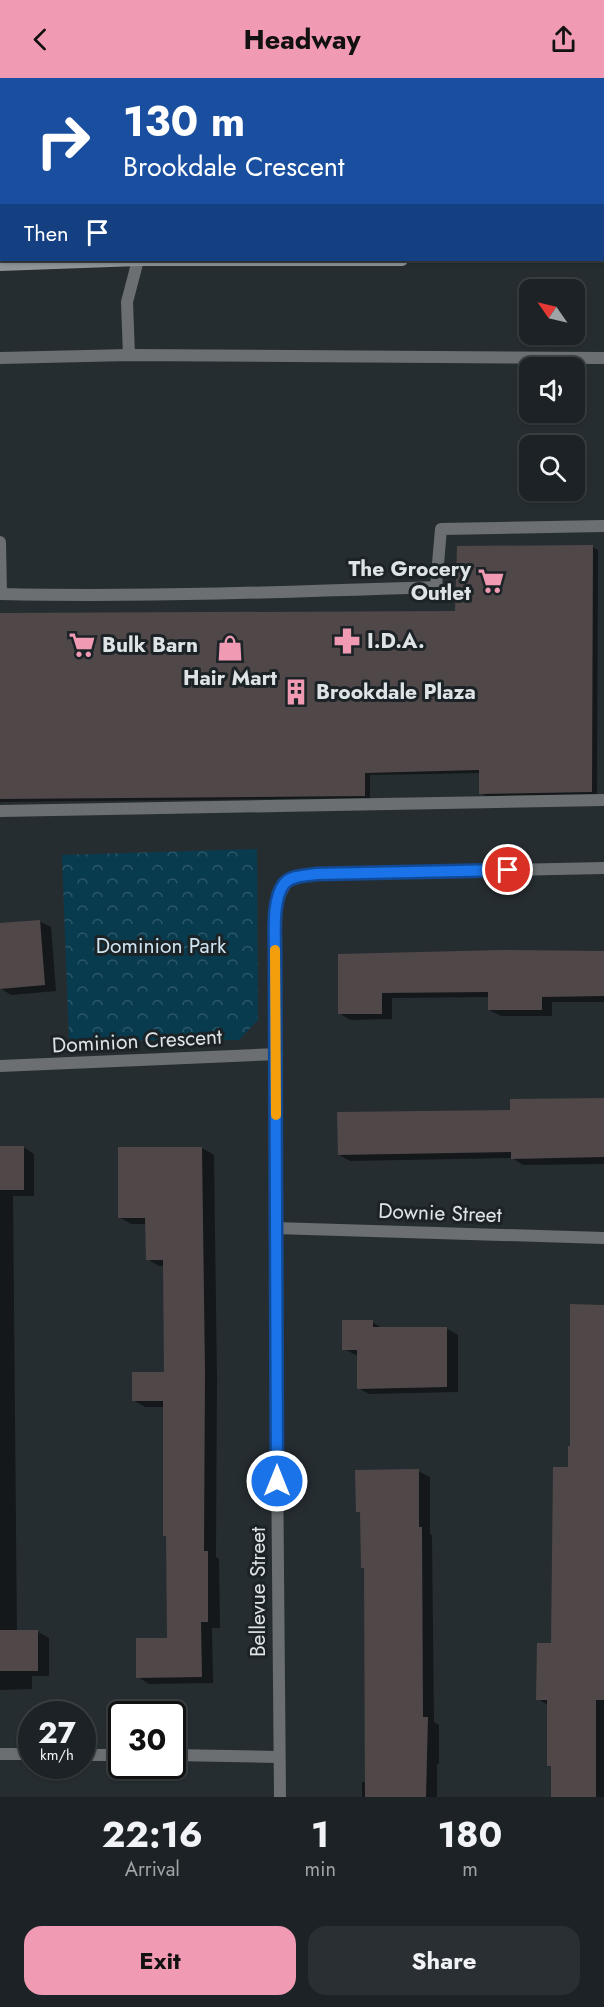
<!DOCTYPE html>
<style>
:root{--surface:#1c2225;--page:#292f32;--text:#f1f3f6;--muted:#a0a4a7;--line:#3a3f42;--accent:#f19ab3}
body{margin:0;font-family:Jost,sans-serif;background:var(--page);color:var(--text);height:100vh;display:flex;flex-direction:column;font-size:22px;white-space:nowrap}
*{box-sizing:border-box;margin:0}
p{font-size:20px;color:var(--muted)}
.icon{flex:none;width:33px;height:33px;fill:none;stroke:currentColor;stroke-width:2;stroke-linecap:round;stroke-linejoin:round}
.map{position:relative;height:1719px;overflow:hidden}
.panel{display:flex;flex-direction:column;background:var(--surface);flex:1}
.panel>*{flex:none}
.hud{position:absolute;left:0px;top:0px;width:604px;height:183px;box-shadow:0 2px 4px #0004,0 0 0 2px var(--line);background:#1a4fa0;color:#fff;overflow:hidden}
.needle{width:39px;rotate:304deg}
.fabs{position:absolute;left:519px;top:201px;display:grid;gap:12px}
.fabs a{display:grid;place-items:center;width:66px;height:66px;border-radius:12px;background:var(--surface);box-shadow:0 2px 4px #0004,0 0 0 2px var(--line);font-size:30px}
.speed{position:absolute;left:18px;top:1623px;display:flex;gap:12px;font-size:30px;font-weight:700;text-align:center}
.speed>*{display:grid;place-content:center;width:78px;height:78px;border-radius:50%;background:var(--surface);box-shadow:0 2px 4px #0004,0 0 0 2px var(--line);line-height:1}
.speed small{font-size:15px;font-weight:400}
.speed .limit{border:3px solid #111;border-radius:9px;background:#fff;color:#111}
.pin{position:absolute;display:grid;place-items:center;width:51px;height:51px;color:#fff;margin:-26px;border:3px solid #fff;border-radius:50%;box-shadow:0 2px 6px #0007}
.me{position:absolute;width:66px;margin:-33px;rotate:0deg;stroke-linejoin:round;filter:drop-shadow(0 0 4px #0008)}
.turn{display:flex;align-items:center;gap:21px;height:126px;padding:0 24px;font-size:27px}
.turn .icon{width:78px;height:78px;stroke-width:2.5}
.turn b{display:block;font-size:42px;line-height:51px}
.then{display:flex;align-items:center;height:57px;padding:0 24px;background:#0003;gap:12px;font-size:22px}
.eta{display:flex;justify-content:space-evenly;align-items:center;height:102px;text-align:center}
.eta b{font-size:36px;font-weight:700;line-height:42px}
.primary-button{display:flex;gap:12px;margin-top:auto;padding:12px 24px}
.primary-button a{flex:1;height:69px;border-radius:18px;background:var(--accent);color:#111;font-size:24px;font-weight:700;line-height:69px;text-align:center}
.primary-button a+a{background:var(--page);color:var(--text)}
header{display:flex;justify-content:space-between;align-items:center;height:78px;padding:0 24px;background:var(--accent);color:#111;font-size:27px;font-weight:700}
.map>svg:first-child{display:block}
.park{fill:url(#park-crowns)}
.shadow{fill:#0007}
.building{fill:#504749}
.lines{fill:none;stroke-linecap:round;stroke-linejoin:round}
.lane{stroke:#6b6f71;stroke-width:12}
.street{stroke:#6b6f71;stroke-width:12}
.secondary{stroke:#8e9497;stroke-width:12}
.route-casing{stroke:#114b97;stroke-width:15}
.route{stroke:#1a73e8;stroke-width:10}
.slow{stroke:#f59e0b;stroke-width:10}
.labels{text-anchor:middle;stroke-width:6;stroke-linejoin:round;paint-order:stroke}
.poi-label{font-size:21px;font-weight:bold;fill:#dee3e6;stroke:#1c2327;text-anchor:start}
.park-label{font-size:21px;fill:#cfe6f2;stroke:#1c2327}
.street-label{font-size:21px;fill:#dee3e6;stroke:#1c2327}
</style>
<header><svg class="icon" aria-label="back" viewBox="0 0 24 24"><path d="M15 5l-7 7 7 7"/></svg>Headway<svg class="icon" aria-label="share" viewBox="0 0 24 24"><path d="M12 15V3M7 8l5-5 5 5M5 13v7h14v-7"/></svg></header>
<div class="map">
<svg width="604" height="1719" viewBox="0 0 604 1719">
<defs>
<pattern id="park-crowns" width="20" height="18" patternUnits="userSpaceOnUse" patternTransform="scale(1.5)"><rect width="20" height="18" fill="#093b4f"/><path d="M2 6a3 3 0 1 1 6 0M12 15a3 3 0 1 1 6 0" fill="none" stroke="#2c5768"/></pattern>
</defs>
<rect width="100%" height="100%" fill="#262d31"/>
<!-- park -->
<polygon class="park" points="257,771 258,942 239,962 69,963 62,777"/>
<!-- shadow -->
<g class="shadow">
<polygon points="10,0 29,0 30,2 5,2"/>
<rect x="410" y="0" width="107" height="2"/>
<polygon points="0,3 2,3 0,53"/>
<polygon points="592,469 598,472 597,716 486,718 481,715 480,695 370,697 370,720 0,724 0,536 457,534"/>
<polygon points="39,843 51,849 56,913 11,917 0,910 0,846"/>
<polygon points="604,875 604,924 552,924 552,938 501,938 489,932 489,919 392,920 392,941 350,942 339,935 339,878"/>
<polygon points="604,1021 604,1086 523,1087 512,1080 350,1083 339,1077 512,1033"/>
<polygon points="0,1069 23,1069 34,1076 34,1118 13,1118 17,1554 38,1554 49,1560 49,1598 32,1598 32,1611 0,1612"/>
<polygon points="202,1070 214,1077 217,1300 216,1479 219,1481 220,1550 212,1550 213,1605 149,1606 138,1599 168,1561 167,1459 165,1458 164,1329 145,1329 133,1322 165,1295 164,1188 159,1188 147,1181 147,1146 131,1146 119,1139 119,1071"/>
<polygon points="604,1228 604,1719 552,1719 552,1689 548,1687 548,1627 538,1621 552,1566 572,1370"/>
<polygon points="372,1244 384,1251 446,1250 458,1257 458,1314 369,1316 358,1310 358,1278 344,1271"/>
<polygon points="418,1393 430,1399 430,1456 432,1457 434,1644 439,1647 439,1686 437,1686 437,1719 362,1719 362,1704 367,1704 365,1491 362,1490 362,1436 357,1433"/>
</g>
<!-- building -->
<g class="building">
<polygon points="593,467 592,714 479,716 479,692 365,695 365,718 0,721 0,535 455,533 457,468"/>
<polygon points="40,842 45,907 0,911 0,845"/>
<polygon points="502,872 604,873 604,918 542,919 542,932 488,932 488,914 382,915 382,936 338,936 338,876"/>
<polygon points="604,1020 604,1079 511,1081 511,1074 338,1077 337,1034 510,1032 510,1021"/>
<rect x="0" y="1068" width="24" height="44"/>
<polygon points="118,1069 202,1069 205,1293 204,1473 208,1473 208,1544 201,1544 202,1599 136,1600 136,1560 167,1560 166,1458 163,1458 163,1323 132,1323 132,1294 164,1294 163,1182 146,1182 145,1140 118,1140"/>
<polygon points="570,1226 604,1227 604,1622 596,1622 596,1719 551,1719 551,1688 547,1688 547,1622 536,1622 537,1565 551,1565 553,1389 568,1389 568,1368 570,1368"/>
<polygon points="342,1242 373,1242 373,1249 447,1249 447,1309 357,1311 357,1272 342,1272"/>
<polygon points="419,1391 419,1449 422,1449 423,1639 428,1639 426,1719 365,1719 364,1490 361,1490 360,1434 356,1434 355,1392"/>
<rect x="0" y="1552" width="38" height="41"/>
</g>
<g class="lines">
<!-- lane -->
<g class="lane">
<polyline points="381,0 381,2"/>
<polyline points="536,0 536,2"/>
<polyline points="129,277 127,224 138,182"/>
<polyline points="0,280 129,277 604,280"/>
<path d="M0 464 1 516C146 519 291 514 436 509L441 451 604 448"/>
<polyline points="0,733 604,722"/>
</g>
<!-- street -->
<g class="street">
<polyline points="129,0 129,2"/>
<polyline points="0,988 277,976"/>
<polyline points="275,1150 604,1160"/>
<polyline points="0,1676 32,1676"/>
<polyline points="82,1677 122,1677"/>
<polyline points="172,1677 278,1679"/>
<path d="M280 1719 275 1150 276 827C286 799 288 800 316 796L604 790"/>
</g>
<!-- secondary -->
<g class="secondary">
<polyline points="603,175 604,175"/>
<polyline points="0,187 138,182 402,182"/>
</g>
</g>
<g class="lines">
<!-- route casing -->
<g class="route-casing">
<path id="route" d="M277 1403 275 874C275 856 272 821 284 806 291 797 306 798 316 796L508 792"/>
</g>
<!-- route -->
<use href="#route" class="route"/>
<!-- slow -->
<polyline class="slow" points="275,872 276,1037"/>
</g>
<!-- icons -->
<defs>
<g id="supermarket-bare" transform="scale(2.07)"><path d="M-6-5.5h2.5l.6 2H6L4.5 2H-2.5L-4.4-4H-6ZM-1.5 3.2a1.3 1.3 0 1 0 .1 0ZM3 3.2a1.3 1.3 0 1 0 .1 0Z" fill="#f19ab3" stroke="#1c2327" stroke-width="2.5" paint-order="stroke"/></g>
<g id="pharmacy-bare" transform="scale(2.07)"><path d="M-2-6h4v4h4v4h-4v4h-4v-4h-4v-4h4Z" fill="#f19ab3" stroke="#1c2327" stroke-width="2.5" paint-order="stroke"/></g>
<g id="shop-bare" transform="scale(2.07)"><path d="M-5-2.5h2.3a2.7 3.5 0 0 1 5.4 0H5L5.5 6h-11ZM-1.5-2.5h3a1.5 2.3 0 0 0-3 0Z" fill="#f19ab3" stroke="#1c2327" stroke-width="2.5" paint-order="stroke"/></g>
<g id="building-bare" transform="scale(2.07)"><path d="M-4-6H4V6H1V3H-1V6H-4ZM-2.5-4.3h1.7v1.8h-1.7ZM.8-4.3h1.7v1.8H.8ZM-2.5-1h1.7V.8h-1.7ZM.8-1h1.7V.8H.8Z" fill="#f19ab3" stroke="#1c2327" stroke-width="2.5" paint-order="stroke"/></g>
</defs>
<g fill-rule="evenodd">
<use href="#supermarket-bare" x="491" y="503"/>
<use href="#pharmacy-bare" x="347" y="563"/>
<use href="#supermarket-bare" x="82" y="567"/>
<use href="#shop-bare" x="230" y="570"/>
<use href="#building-bare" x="296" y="614"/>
</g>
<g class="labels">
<!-- poi labels -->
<g class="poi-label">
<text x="471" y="498" text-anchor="end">The Grocery<tspan x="471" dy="24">Outlet</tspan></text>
<text x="367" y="570">I.D.A.</text>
<text x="102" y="574">Bulk Barn</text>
<text x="230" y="607" text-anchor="middle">Hair Mart</text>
<text x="316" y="621">Brookdale Plaza</text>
</g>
<!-- park labels -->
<g class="park-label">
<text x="161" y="875">Dominion Park</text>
</g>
<!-- street labels -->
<g class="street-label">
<text transform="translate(137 963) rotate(-3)" y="7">Dominion Crescent</text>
<text transform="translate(440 1135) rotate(2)" y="7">Downie Street</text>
<text transform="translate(258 1514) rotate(-90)" y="7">Bellevue Street</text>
</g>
</g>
</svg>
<div class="fabs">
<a><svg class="needle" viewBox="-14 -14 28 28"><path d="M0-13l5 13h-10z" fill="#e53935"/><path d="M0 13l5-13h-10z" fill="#a0a4a7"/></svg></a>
<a><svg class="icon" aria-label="sound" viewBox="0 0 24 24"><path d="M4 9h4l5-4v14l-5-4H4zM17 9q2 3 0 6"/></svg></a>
<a><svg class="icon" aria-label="search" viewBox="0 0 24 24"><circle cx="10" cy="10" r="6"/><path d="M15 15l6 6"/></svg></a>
</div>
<div class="speed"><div>27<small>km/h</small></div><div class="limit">30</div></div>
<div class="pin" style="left:508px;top:792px;background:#d93025"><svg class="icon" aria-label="arrive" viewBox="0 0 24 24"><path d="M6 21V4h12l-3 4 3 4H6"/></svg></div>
<svg class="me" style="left:277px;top:1403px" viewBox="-20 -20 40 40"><circle r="17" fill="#1a73e8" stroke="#fff" stroke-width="3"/><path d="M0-11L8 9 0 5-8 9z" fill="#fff"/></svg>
<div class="hud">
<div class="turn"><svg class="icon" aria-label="right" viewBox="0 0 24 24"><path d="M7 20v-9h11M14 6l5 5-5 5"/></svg><div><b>130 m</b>Brookdale Crescent</div></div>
<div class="then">Then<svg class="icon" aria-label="arrive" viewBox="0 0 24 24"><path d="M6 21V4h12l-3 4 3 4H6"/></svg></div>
</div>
</div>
<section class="panel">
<div class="eta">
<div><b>22:16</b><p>Arrival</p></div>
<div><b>1</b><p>min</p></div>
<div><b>180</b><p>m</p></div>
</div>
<div class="primary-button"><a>Exit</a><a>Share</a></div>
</section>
